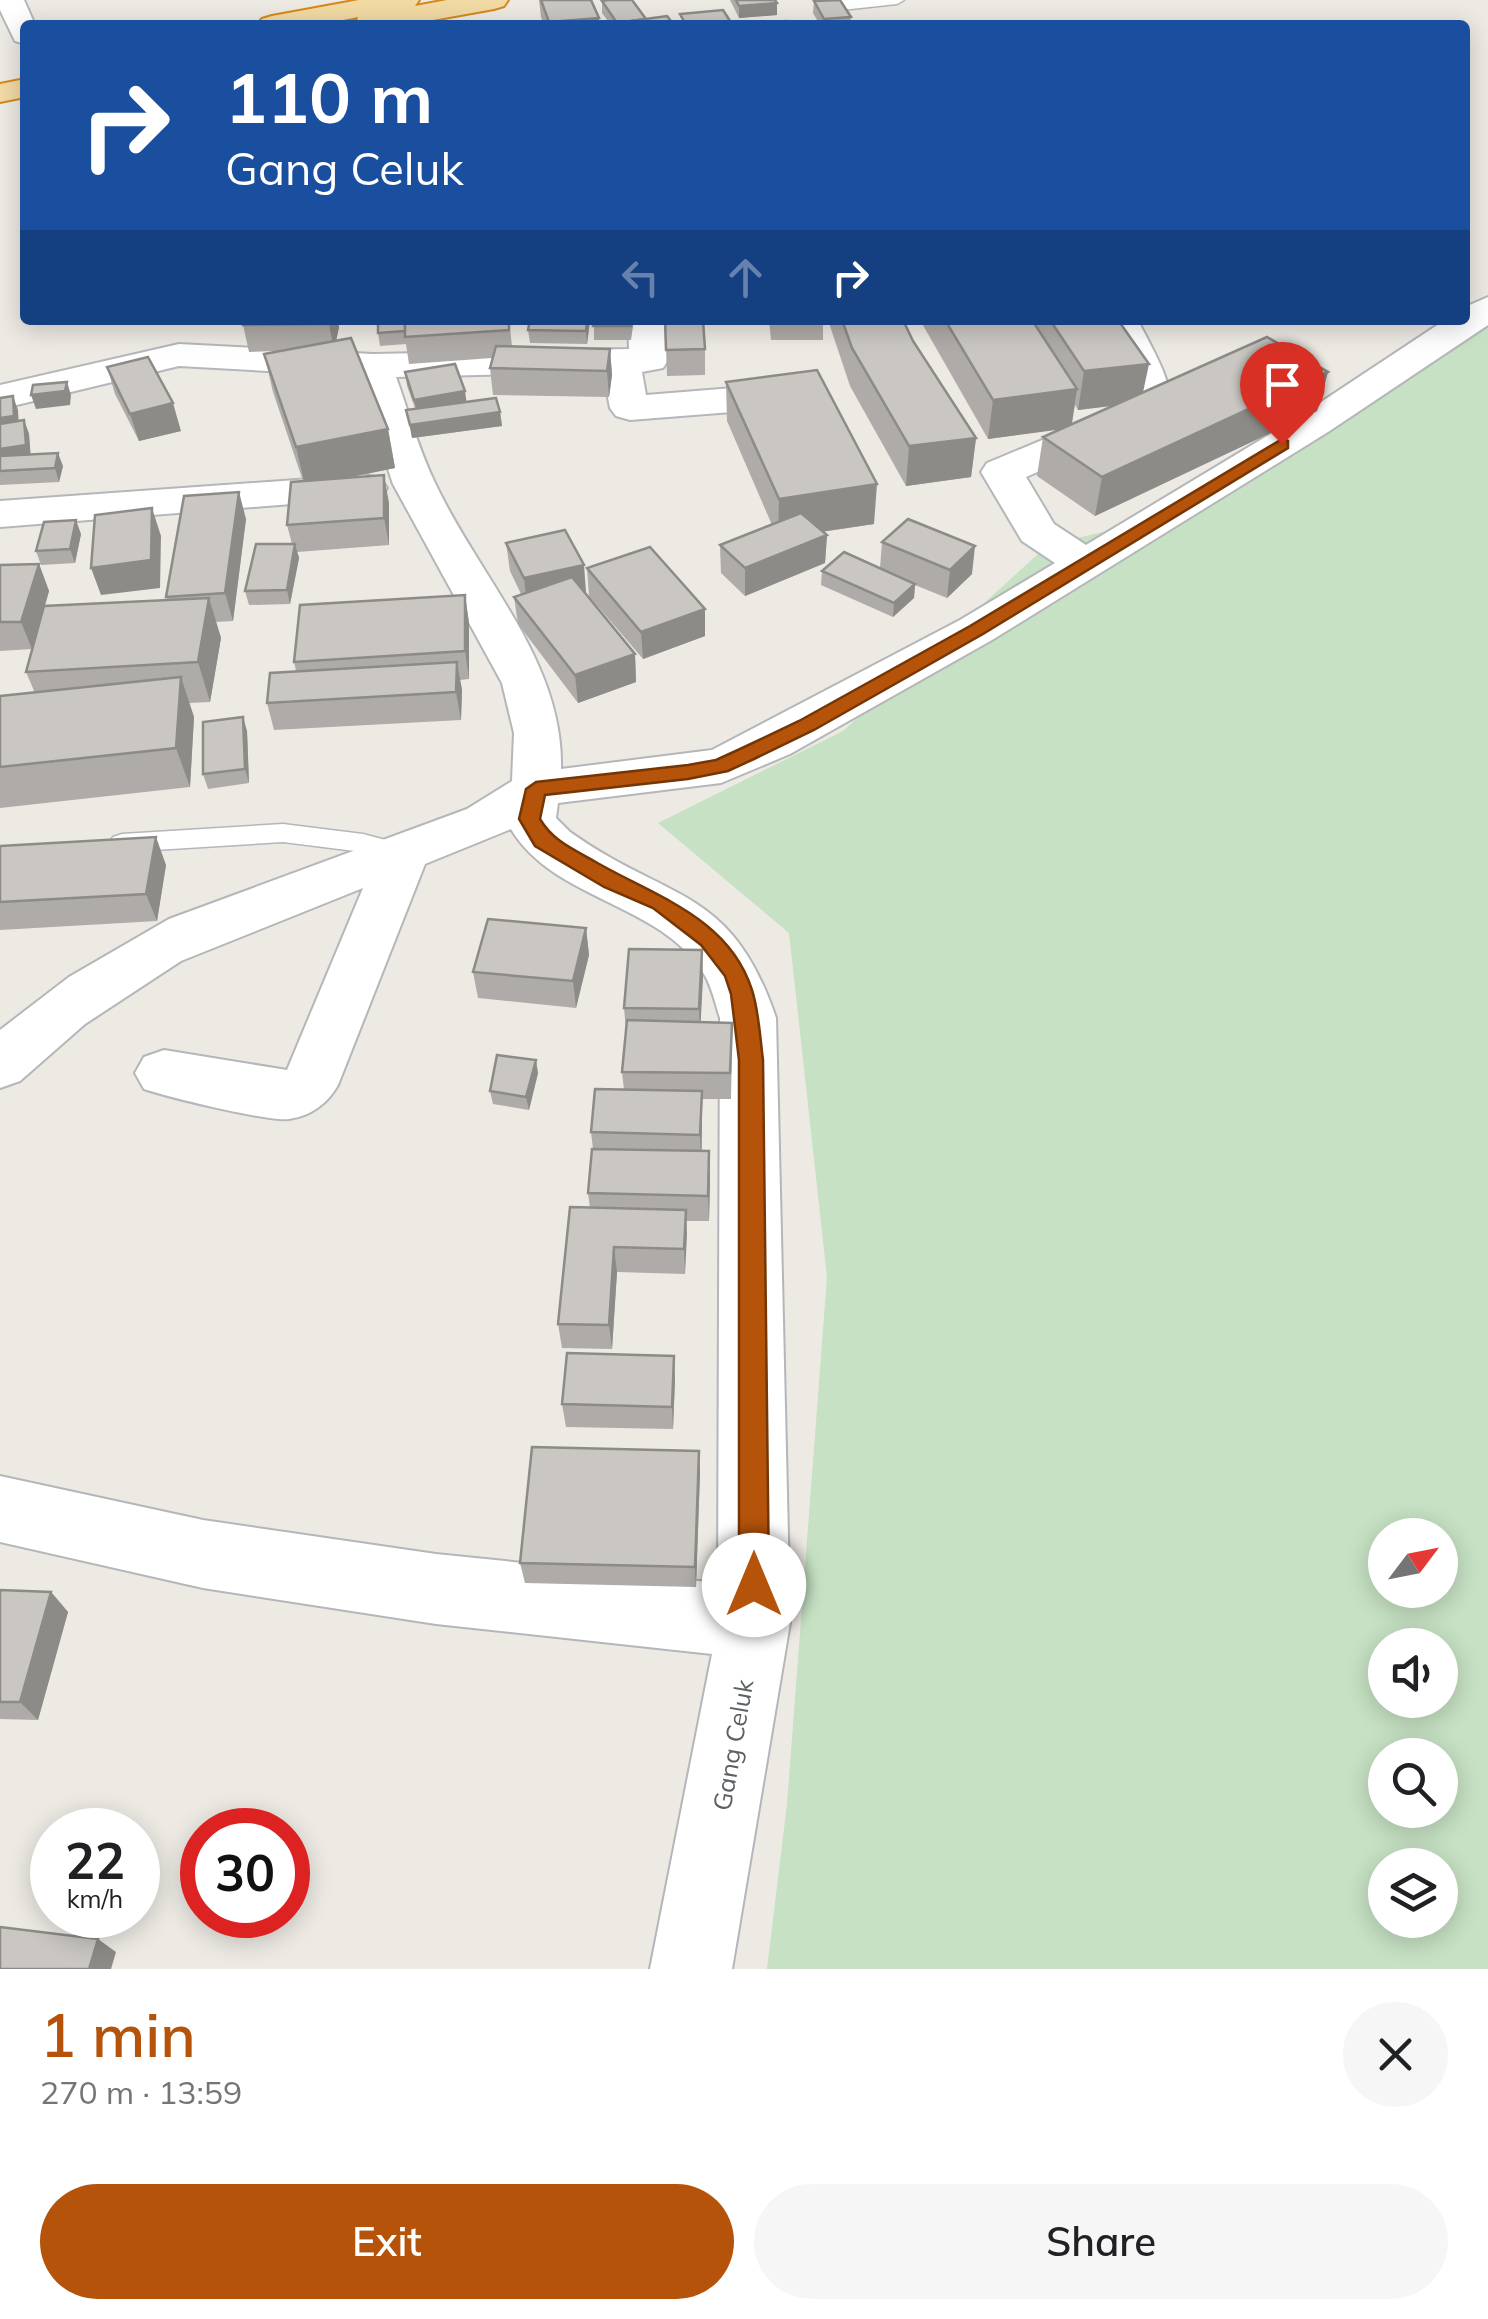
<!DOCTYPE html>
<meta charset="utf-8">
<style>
:root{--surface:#fff;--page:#f6f6f6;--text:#202124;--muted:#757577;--accent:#b45309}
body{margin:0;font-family:Mulish,sans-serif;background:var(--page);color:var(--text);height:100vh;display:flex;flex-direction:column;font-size:38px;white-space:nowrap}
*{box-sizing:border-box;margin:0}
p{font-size:32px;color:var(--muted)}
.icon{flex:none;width:55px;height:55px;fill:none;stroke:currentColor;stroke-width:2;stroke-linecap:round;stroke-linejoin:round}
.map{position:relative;height:1969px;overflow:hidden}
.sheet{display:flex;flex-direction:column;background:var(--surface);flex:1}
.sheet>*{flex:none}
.banner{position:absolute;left:20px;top:20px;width:1450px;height:305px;border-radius:10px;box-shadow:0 5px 25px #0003;background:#1a4fa0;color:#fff;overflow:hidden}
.needle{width:65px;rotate:58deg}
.buttons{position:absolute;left:1368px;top:1518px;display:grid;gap:20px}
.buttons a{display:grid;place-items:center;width:90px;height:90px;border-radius:50%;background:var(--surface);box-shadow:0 5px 25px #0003;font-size:50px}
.speed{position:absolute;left:30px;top:1808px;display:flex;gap:20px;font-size:50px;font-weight:700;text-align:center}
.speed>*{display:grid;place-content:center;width:130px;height:130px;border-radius:50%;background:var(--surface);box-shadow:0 5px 25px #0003;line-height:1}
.speed small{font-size:25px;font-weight:400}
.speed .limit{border:15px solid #d22;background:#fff;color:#111}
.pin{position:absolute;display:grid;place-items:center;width:85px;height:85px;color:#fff;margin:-102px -42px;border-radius:50% 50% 50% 0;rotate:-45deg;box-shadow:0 0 10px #0007}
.pin .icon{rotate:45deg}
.me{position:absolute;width:110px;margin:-55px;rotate:0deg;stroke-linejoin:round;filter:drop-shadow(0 0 8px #0008)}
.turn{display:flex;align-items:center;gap:35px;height:210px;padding:0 40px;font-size:45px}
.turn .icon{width:130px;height:130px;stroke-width:2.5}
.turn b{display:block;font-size:70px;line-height:85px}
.lanes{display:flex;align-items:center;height:95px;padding:0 40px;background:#0003;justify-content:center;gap:50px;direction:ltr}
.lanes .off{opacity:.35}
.round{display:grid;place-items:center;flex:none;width:105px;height:105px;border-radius:52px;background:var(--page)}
.head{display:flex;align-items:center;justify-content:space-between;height:170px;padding:0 40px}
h1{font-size:60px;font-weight:600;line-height:75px;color:var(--accent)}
.action{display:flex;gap:20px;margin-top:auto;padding:20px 40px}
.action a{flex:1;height:115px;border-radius:60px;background:var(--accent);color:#fff;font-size:40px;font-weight:600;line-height:115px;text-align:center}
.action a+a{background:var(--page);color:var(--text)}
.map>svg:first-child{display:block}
.green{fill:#c6e1c3;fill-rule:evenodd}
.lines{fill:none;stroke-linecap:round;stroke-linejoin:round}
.service-casing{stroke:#b4b6b9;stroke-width:3}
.minor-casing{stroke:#b4b6b9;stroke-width:4}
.trunk-casing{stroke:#d5891b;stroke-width:4}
.service{fill:#fff;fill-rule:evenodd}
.minor{fill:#fff;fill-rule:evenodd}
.trunk{fill:#f2daa4;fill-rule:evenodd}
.wall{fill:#aeaba8;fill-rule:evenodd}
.shaded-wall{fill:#8d8b88}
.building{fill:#cac7c3;stroke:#8d8b88;stroke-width:2.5}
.route{fill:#b45309;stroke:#753606;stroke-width:2.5}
.labels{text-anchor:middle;stroke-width:8;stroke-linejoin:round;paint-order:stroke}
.street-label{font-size:25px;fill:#5c6063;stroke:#fff}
</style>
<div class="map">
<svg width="1488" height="1969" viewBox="0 0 1488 1969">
<rect width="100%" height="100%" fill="#edeae4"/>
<!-- green -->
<path class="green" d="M1488 318V1969H767L787 1804 827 1277 789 933 658 823 843 731 1048 545 1211 506ZM1385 1535H1440V1590H1385ZM1385 1645H1440V1700H1385ZM1385 1755H1440V1810H1385ZM1385 1865H1440V1920H1385Z"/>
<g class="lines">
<!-- service casing -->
<g class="service-casing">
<g id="service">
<polygon points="825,0 904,0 897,4 842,10"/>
<polygon points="283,824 363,834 412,847 416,854 412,861 403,863 363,852 283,842 122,852 113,849 109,843 113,837 122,834"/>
</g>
</g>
<!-- minor casing -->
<g class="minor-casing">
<g id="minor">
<polygon points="0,0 24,0 35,25 25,25 25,44 15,41 0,10"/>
<path d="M1488 297V325L1328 432 992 640 790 754 721 783 558 803 556 818 570 832C668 902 731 885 776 1018L790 1623 732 1969H650L712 1654 436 1624 203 1588 0 1542V1476L203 1520 436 1554 718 1583 720 1018C715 1003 712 987 704 974 660 902 554 901 511 829L425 864 338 1085C328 1103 311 1116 289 1119 268 1122 168 1097 144 1089L135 1073 144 1057 164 1050 287 1070 363 888 181 961 85 1024 20 1081 0 1088V1030L69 977 169 919 467 809 512 781 514 733 502 683 393 484 357 376 179 366 0 409V385L179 344 373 354 629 349 628 320H666L668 360 663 368 642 372 646 395 783 384 797 388 803 396 797 404 783 408 630 420 616 416 610 408 603 372 396 377C409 413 419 451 436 485 480 578 564 662 561 769L712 750 960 620 1055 563 1022 541 981 472 987 463 1131 403 1130 391 1100 320H1138C1149 345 1182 392 1165 417L1026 477 1054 524 1086 545 1300 416 1445 320H1465V307Z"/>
<polygon points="366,475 381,479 387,488 381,497 0,527 0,501"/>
</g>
</g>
<!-- trunk casing -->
<g class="trunk-casing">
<g id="trunk">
<polygon points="359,0 419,0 415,6 447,0 508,0 504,6 494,9 405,25 356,25 358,17 318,25 257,25 262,19 272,16"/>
<polygon points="25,79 25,97 0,102 0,84"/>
</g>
</g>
<!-- service -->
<use href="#service" class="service"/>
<!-- minor -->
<use href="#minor" class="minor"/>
<!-- trunk -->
<use href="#trunk" class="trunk"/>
</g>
<!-- wall -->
<g class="wall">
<polygon points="539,0 591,0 599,25 544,25 541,17"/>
<polygon points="730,0 775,0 777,15 739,18"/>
<polygon points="602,1 646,19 674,25 611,25 602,13"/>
<polygon points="814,1 851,17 850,25 820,25 813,13"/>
<polygon points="244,320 338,320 339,327 336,341 388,429 395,468 348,478 389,503 389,545 297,552 299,558 290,604 249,605 245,591 292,544 287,525 303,481 273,392 264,354 277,351 249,352 243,325"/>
<polygon points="509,320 512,346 610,349 612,375 609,397 493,395 490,368 492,358 409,364 406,344 380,346 378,333"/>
<polygon points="590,320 587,344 530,343 528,330"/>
<polygon points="594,320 634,320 631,340 594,340"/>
<polygon points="665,320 705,349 705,375 667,376"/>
<polygon points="769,320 823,320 823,340 771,340"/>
<polygon points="828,320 903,320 913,341 976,438 971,477 906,486 850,386"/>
<path d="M920 320H1118L1143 392 1328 372 1317 411 1095 516 1037 476 1043 437 1060 429 988 439ZM1075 405 1078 410 1112 406 1072 424Z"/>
<polygon points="107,367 181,431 139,441 115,394"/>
<polygon points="405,372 467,402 500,412 502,426 412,438 406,410 415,408 407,386"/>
<polygon points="726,382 874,524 822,532 827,535 825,563 745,596 721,573 720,545 772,525 727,421"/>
<polygon points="0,398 18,410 18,421 24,420 29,434 30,454 63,466 59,482 0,485"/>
<polygon points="246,519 233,621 216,622 221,638 210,702 189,703 194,717 190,787 0,808 0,696 35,693 26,672 32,649 0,651 0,565 39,564 49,591 45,606 167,600 166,597"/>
<polygon points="81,534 75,563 41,565 36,551"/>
<polygon points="882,542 972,574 947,598 915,585 914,598 893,617 821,585 822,571 880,568"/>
<polygon points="506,543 586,592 584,593 635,654 636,682 578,703 518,624 514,597 521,594 510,571"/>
<polygon points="587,568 705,636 643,659 589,596"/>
<polygon points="465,595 469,623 469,679 460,680 462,690 461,720 274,730 267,703 296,671 294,662"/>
<polygon points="247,731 249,783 208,789 203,774"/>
<polygon points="0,846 166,865 157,921 0,930"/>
<polygon points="586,928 589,955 576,1008 478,998 473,972"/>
<polygon points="703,977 700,1022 732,1049 731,1099 702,1099 702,1150 710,1176 709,1221 686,1221 685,1274 617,1272 612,1349 562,1348 558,1324 590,1208 588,1193 593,1149 591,1132 624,1090 622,1072 626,1029 624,1008"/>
<polygon points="538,1073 529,1110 493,1104 490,1091"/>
<polygon points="675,1379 673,1429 566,1427 562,1404"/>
<polygon points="699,1451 700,1473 696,1587 525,1583 520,1563"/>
<polygon points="0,1590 51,1592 68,1612 38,1720 0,1719"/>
</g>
<!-- shaded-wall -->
<g class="shaded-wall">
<polygon points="777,3 777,15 739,18 739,6"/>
<polygon points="599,18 599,25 550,25 549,22"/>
<polygon points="730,21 730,25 693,25"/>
<polygon points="330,320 338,320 339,327 334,351 329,324"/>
<polygon points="587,320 590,320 587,344 586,331"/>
<polygon points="610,349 612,375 609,397 607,371"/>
<polygon points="1149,364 1141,402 1078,410 1084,371"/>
<polygon points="1328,372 1317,411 1095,516 1102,477"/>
<polygon points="67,382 71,395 70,405 36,409 31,395"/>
<polygon points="1077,389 1071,428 988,439 993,400"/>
<polygon points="465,391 467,405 417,413 414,400"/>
<polygon points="13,396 18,410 19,430 0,433 0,418"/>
<polygon points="173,403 181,431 139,441 130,414"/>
<polygon points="500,412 502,426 412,438 410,425"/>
<polygon points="24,420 29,434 31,459 0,464 0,449"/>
<polygon points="388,429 395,468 305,486 296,447"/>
<polygon points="976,438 971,477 906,486 909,446"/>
<polygon points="58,453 63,466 59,482 55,468"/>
<polygon points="384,475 389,503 389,545 384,518"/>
<polygon points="877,484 874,524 778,538 779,499"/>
<polygon points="239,492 246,519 233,621 225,593"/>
<polygon points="152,508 161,536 160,588 101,595 91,568"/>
<polygon points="76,520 81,534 75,563 70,549"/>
<polygon points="827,535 825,563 745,596 745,568"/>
<polygon points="295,544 299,558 290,604 287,590"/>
<polygon points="975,546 972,574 947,598 950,570"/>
<polygon points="39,564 49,591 32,649 21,622"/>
<polygon points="584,565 586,592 527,606 524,578"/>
<polygon points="915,584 914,598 893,617 894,603"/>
<polygon points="465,595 469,623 469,679 465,651"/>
<polygon points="209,598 221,638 210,702 198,662"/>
<polygon points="705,609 705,636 643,659 641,632"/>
<polygon points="635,654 636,682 578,703 575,675"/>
<polygon points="457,662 462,690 461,720 456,692"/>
<polygon points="181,677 194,717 190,787 176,748"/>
<polygon points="243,717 247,731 249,783 245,769"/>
<polygon points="156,837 166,865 157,921 146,894"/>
<polygon points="586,928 589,955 576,1008 573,981"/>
<polygon points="702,950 703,977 700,1036 699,1009"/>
<polygon points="536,1060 538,1073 529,1110 526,1097"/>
<polygon points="702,1091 702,1117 701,1161 700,1135"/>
<polygon points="709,1151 710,1176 709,1221 708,1196"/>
<polygon points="686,1210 687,1235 685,1274 684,1249"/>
<polygon points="614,1247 617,1272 612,1349 609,1325"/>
<polygon points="674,1356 675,1379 673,1429 672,1407"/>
<polygon points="699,1451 700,1473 696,1587 695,1567"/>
<polygon points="51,1592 68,1612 38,1720 20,1702"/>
<polygon points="98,1939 116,1952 111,1969 89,1969"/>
</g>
<!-- building -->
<g class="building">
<polygon points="541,0 591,0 599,18 549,22"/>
<polygon points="609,0 632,0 646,19 617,23 602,1"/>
<polygon points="736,0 775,0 777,3 739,6"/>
<polygon points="840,0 851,17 824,19 814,1"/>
<polygon points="723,10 730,21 686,25 680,14"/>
<polygon points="667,16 674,25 619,25 617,23"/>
<polygon points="787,21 789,25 754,25 754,23"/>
<polygon points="244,320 330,320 329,324 243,325"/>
<polygon points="378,320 420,320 405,321 405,331 378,333"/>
<polygon points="420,320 509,320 509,330 405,337 405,321"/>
<polygon points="530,320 587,320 586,331 528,330"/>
<polygon points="594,320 631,320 631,326 593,326"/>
<polygon points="665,320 703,320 705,349 666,350"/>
<polygon points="842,320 903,320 913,341 976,438 909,446 852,348"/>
<polygon points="945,320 1032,320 1077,389 993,400"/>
<polygon points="1050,320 1118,320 1149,364 1084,371"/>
<polygon points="1267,337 1328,372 1102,477 1043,437"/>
<polygon points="351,338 388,429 296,447 264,354"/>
<polygon points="496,346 610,349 607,371 490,368"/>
<polygon points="148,357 173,403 130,414 107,367"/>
<polygon points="455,364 465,391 414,400 405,372"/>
<polygon points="817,370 877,484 779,499 726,382"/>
<polygon points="67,382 65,391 31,395 33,385"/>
<polygon points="13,396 14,416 0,418 0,398"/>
<polygon points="496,398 500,412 410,425 406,410"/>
<polygon points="24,420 26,445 0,449 0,424"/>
<polygon points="58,453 55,468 0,471 0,456"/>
<polygon points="384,475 384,518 287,525 291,482"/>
<polygon points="239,492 225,593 166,597 184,496"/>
<polygon points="152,508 151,560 91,568 95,515"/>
<polygon points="801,513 827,535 745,568 720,545"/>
<polygon points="908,519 975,546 950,570 882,542"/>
<polygon points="76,520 70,549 36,551 44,522"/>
<polygon points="565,530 584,565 524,578 506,543"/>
<polygon points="256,544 295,544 287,590 245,591"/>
<polygon points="650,547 705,609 641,632 587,568"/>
<polygon points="844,552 915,584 894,603 822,571"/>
<polygon points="39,564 21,622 0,622 0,565"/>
<polygon points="572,577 635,654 575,675 514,597"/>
<polygon points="465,595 465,651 294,662 300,605"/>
<polygon points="209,598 198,662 26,672 44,606"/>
<polygon points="457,662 456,692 267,703 270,673"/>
<polygon points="181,677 176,748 0,767 0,696"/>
<polygon points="243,717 245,769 203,774 203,722"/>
<polygon points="156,837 146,894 0,902 0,846"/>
<polygon points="488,919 586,928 573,981 473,972"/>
<polygon points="629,949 702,950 699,1009 624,1008"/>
<polygon points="627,1020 732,1023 730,1073 622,1072"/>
<polygon points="497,1055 536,1060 526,1097 490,1091"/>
<polygon points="595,1089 702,1091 700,1135 591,1132"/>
<polygon points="592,1149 709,1151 708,1196 588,1193"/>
<polygon points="570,1207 686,1210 684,1249 614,1247 609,1325 558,1324"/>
<polygon points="567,1353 674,1356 672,1407 562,1404"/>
<polygon points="532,1447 699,1451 695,1567 520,1563"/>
<polygon points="0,1590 51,1592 20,1702 0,1702"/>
<polygon points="0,1927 98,1939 89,1969 0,1969"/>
</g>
<!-- route -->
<path class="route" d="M1282 439 1288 441V448L983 634 814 730 754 759 728 771 688 779 545 795 540 819C553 841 573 849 594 861 654 896 729 917 752 990 759 1012 760 1037 763 1060L769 1585 764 1596 754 1600 744 1596 739 1585V1060L731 994 725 976 701 945 653 908 604 887 535 846 519 819 526 789 536 782 688 765 716 760 740 749 799 721 970 626Z"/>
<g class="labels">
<!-- street labels -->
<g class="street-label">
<text transform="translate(733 1745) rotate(-80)" y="9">Gang Celuk</text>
</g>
</g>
</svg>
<div class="buttons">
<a><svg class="needle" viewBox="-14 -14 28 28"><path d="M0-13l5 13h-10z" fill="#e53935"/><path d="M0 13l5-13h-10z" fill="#757577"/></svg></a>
<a><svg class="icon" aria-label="sound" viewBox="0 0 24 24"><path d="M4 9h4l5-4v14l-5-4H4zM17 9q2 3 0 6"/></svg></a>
<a><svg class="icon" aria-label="search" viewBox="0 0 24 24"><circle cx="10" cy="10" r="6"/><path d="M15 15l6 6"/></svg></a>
<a><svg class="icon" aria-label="layers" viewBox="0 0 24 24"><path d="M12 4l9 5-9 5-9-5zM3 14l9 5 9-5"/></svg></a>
</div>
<div class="speed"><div>22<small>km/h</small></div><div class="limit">30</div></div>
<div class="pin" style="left:1282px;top:444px;background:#d93025"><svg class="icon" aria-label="arrive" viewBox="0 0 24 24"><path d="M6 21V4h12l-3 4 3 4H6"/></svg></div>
<svg class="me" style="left:754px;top:1585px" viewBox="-20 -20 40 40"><circle r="19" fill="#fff"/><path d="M0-13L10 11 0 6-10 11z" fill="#b45309"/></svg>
<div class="banner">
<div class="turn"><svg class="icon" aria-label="right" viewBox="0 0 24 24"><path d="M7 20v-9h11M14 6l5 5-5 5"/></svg><div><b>110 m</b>Gang Celuk</div></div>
<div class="lanes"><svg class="icon off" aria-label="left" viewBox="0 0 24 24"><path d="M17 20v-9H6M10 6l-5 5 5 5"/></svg><svg class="icon off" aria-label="ahead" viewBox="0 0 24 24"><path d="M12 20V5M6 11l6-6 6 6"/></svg><svg class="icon" aria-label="right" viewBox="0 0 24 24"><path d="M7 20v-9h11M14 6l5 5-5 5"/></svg></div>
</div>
</div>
<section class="sheet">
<div class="head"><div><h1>1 min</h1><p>270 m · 13:59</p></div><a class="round"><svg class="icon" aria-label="close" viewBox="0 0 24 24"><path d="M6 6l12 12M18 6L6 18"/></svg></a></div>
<div class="action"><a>Exit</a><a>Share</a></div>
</section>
